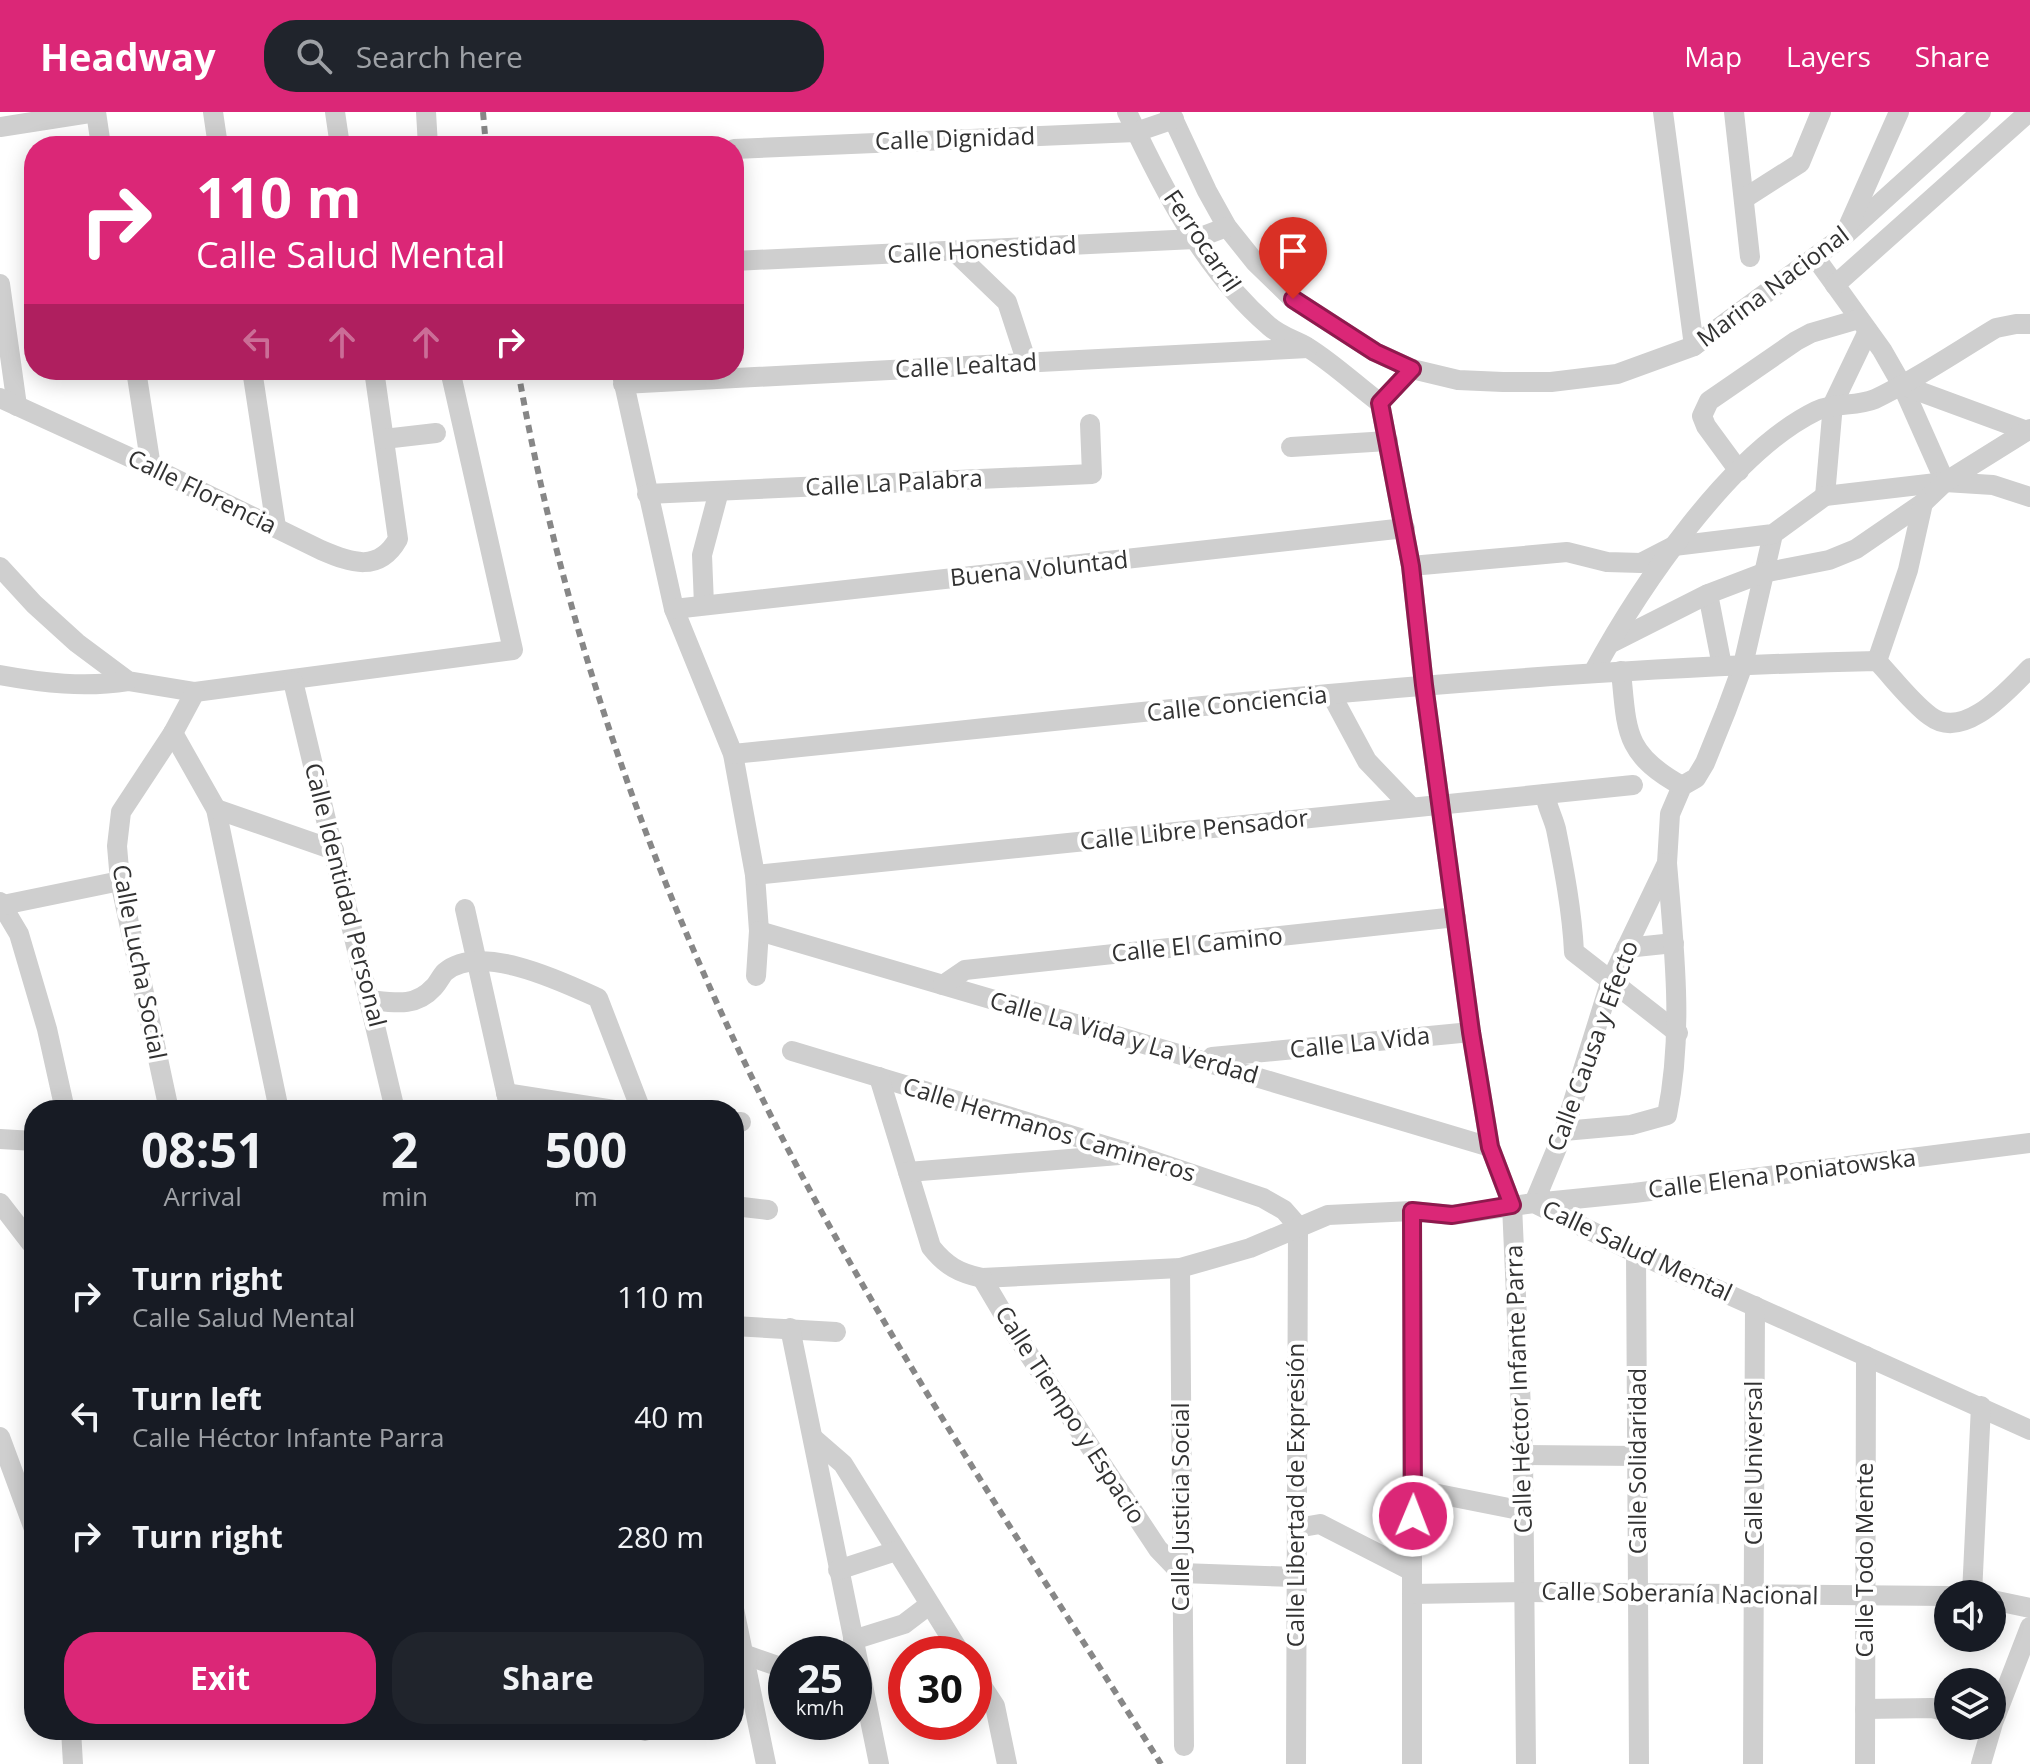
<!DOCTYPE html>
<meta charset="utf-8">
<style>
:root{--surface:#171b24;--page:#20242c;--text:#f1f3f6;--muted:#9ea1a6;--accent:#db2777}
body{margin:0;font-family:"Open Sans",sans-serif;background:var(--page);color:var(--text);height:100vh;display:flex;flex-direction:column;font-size:30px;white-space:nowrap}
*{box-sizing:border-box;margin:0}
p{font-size:26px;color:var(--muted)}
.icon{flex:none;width:44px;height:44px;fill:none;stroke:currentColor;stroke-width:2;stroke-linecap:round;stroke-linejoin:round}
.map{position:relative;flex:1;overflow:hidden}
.side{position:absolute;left:24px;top:988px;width:720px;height:640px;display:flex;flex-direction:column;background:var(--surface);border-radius:32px;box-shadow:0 4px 20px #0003}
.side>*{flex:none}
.guide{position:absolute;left:24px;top:24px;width:720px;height:244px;border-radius:32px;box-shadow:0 4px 20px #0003;background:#db2777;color:#fff;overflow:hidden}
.buttons{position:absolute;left:1934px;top:1468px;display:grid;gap:16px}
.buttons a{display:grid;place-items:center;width:72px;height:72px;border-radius:50%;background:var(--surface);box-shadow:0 4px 20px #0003;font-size:40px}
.speed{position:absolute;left:768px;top:1524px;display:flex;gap:16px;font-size:40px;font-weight:700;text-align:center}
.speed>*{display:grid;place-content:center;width:104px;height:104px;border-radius:50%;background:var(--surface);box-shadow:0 4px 20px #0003;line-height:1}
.speed small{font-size:20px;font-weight:400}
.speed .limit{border:12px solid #d22;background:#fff;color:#111}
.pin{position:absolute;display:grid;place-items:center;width:68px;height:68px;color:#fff;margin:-82px -34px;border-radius:50% 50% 50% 0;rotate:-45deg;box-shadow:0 0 8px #0007}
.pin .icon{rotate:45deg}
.me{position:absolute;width:88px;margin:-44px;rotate:1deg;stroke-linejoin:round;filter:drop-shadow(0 0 6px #0008)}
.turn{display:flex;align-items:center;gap:28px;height:168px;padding:0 40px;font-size:36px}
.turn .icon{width:104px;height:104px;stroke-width:2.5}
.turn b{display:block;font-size:56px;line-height:68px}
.lanes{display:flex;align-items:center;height:76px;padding:0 40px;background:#0003;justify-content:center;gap:40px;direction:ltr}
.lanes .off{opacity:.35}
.eta{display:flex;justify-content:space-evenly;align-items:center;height:136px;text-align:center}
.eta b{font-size:48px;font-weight:700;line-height:56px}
.primary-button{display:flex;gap:16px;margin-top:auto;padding:16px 40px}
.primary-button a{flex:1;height:92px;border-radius:32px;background:var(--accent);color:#fff;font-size:32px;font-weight:700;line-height:92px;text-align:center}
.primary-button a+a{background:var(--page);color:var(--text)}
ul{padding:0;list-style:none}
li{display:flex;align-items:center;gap:24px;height:120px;padding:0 40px}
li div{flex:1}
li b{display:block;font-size:30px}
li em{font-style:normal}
header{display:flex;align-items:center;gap:48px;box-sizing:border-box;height:112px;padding:0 40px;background:var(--accent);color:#fff}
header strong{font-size:38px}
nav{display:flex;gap:44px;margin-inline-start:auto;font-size:28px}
.search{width:560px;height:72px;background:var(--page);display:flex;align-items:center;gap:20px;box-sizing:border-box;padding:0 28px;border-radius:32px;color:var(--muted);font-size:30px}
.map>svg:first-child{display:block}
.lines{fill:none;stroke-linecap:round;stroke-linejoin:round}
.minor{stroke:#cfcfcf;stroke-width:20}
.rail{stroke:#878787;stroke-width:6;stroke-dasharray:8 6;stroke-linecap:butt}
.route-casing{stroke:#8e194d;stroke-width:20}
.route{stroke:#db2777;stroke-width:14}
.labels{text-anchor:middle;stroke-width:8;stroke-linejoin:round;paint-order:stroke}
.street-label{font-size:24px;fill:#323232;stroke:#fff}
</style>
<header>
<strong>Headway</strong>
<div class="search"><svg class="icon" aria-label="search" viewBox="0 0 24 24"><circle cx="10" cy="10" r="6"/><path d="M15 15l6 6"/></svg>Search here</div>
<nav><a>Map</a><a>Layers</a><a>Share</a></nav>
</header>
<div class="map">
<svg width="2030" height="1652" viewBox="0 0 2030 1652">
<rect width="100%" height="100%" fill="#fff"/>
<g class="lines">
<!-- minor -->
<g class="minor">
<polyline points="96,0 101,34"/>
<polyline points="213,0 218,34"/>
<polyline points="335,0 340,34"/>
<polyline points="426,0 428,34"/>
<path d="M1127 0C1163 77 1204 158 1269 214 1280 224 1295 228 1307 235 1333 251 1356 273 1380 291"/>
<polyline points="1170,0 1207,79 1227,115 1255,150 1293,187 1375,240 1412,257 1458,268 1503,270 1551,270 1617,262 1694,234 1845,123 1981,0"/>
<polyline points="1663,0 1694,234"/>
<polyline points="1734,0 1750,145"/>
<polyline points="0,15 96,0"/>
<polyline points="734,37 1136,20 1174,7"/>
<polyline points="1745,86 1800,51 1821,0"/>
<polyline points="1847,117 1899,0"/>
<polyline points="954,139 1007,190 1027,251"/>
<polyline points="1815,145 1882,238 1902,273 1945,370"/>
<polyline points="734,149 1195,127 1227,115"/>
<polyline points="0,172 17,294"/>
<polyline points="1835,173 2029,0"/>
<polyline points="136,258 151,355"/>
<polyline points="252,258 276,415"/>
<polyline points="621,258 674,497 733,642 755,763 759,819 756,864"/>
<polyline points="623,272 1308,236"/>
<polyline points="1902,273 2027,319"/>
<path d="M0 286 151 355 321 438C351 451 379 461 398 427L374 258"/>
<polyline points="1380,291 1411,454 1424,573 1471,920 1490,1035 1512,1093 1523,1343 1526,1652"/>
<polyline points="1380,291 1412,257"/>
<polyline points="384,327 436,321"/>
<polyline points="1291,335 1388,329"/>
<polyline points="1739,359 1706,314 1702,304 1709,289 1796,229 1811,221 1859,207"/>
<polyline points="647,382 1092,362 1090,312"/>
<polyline points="1825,384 1833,292 1868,219"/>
<polyline points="1773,422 1743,553 1726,599 1705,651 1696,666 1682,674 1670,702 1667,751 1611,868 1564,1019 1534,1091 1634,1081 2030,1031"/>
<polyline points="1411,454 1567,440 1607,450 1641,451 1674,434 1773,422 1825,384 1945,370 1993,373 2030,385"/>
<polyline points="0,455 34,492 77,531 128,569 195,580 513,538 450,258"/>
<polyline points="1708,482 1722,554"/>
<polyline points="704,493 702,443 719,379"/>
<polyline points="674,497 1405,416"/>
<polyline points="1613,530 1708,482 1763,461 1829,448 1856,437 1923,391 1945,370 2030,317"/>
<polyline points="1877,549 1908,458 1923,391"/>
<path d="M1594 559C1639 476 1730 341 1816 299 1835 290 1856 295 1875 287 1917 267 1956 240 1996 216L2016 212H2030"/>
<path d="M1621 559C1627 620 1624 642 1682 674"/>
<path d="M0 563C44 571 84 576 128 569"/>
<polyline points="293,569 395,998"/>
<polyline points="1331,582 1367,649 1411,695"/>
<polyline points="173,621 216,697 279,998"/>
<path d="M733 642C1114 604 1494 557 1877 549 1894 567 1911 590 1930 604 1964 630 2009 577 2030 556"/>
<path d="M1545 682C1547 695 1553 705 1556 717 1564 757 1572 799 1574 840L1678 921"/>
<polyline points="216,697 334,738"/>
<polyline points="755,763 1633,673"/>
<polyline points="0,790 19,822 47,917 65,998"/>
<polyline points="3,793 120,769"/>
<polyline points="465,797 510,998"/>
<path d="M759 819C1002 891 1247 961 1490 1035"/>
<polyline points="1626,836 1674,831"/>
<polyline points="943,873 965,858 1456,805"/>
<path d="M371 888C396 891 416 895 434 875 438 871 441 864 445 860 480 830 563 870 598 886L641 998"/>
<polyline points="792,939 1133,1042 1263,1086 1284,1098 1298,1114 1296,1652"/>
<polyline points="1212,945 1471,920"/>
<path d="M879 965 931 1135C946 1154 959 1161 982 1166L1180 1156 1250 1136 1328 1103 1412 1099 1452 1103 1534 1091 1636 1141 2030 1318"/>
<polyline points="506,981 614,998"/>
<polyline points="169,998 120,769 117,734 121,700 173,621 195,580"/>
<polyline points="734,1010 741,1010"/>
<path d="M1564 1019 1631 1013 1667 1003C1684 920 1674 836 1667 751"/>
<polyline points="0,1027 34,1029"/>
<polyline points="908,1060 1119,1043"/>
<polyline points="0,1091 31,1131 34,1132"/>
<polyline points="734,1094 768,1098"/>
<polyline points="1412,1099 1412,1652"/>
<polyline points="1636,1141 1639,1652"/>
<polyline points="1180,1156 1184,1634"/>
<polyline points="982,1166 1014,1220 1158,1437 1181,1461 1295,1465"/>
<polyline points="734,1214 836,1220"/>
<polyline points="790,1216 879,1652"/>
<polyline points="0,1325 34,1417"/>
<polyline points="813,1326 843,1352 961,1542"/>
<polyline points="1523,1343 1639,1344"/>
<polyline points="1413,1377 1524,1399"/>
<polyline points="1297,1416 1320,1412 1412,1459"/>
<polyline points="838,1458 896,1439"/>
<polyline points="1412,1482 1525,1480 1948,1484"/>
<polyline points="1972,1482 1981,1294"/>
<polyline points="1992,1488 2030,1496"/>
<polyline points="734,1497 766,1652"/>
<polyline points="853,1528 904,1512 929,1493"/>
<polyline points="743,1542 786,1557"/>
<polyline points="974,1562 995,1594 1007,1652"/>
<polyline points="1865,1597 1932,1596 1948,1600"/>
<polyline points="71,1618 73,1652"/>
<polyline points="645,1618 645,1619"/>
<polyline points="1753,1652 1755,1194"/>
<polyline points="1865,1652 1866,1244"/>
<polyline points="1981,1652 1993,1611 2030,1515"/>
</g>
<!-- rail -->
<g class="rail">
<polyline points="483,0 486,34"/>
<path d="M518 258C568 544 671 820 808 1075 915 1273 1041 1462 1161 1652"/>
</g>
</g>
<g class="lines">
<!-- route casing -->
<g class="route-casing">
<polyline id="route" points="1293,187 1375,240 1412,257 1380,291 1411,454 1424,573 1471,920 1490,1035 1512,1093 1452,1103 1412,1099 1413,1404"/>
</g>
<!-- route -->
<use href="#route" class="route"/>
</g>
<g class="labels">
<!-- street labels -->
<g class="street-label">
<text transform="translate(955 27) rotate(-2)" y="8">Calle Dignidad</text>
<text transform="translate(1202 129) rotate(56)" y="8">Ferrocarril</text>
<text transform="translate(982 138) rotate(-3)" y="8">Calle Honestidad</text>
<text transform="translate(1773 175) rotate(-37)" y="8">Marina Nacional</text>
<text transform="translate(966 254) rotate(-3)" y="8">Calle Lealtad</text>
<text transform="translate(894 371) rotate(-3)" y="8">Calle La Palabra</text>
<text transform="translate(202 380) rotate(26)" y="8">Calle Florencia</text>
<text transform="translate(1039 457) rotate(-6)" y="8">Buena Voluntad</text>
<text transform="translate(1237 592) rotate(-6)" y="8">Calle Conciencia</text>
<text transform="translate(1194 718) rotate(-6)" y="8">Calle Libre Pensador</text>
<text transform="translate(345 783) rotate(76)" y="8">Calle Identidad Personal</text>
<text transform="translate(1197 833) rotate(-6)" y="8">Calle El Camino</text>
<text transform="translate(139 850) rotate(79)" y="8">Calle Lucha Social</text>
<text transform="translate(1124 926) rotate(16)" y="8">Calle La Vida y La Verdad</text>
<text transform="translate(1360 931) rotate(-6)" y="8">Calle La Vida</text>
<text transform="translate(1593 934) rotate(-70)" y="8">Calle Causa y Efecto</text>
<text transform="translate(1049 1018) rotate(17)" y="8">Calle Hermanos Camineros</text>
<text transform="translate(1782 1062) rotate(-7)" y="8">Calle Elena Poniatowska</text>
<text transform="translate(1637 1139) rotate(25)" y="8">Calle Salud Mental</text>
<text transform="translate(1519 1277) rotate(-92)" y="8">Calle Héctor Infante Parra</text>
<text transform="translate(1070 1303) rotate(57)" y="8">Calle Tiempo y Espacio</text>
<text transform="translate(1638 1349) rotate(-90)" y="8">Calle Solidaridad</text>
<text transform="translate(1754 1351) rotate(-90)" y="8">Calle Universal</text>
<text transform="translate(1296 1383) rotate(-90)" y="8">Calle Libertad de Expresión</text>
<text transform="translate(1181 1395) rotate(-90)" y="8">Calle Justicia Social</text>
<text transform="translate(1865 1448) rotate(-90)" y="8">Calle Todo Mente</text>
<text transform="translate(1680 1482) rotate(1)" y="8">Calle Soberanía Nacional</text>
</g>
</g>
</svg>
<div class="buttons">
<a><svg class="icon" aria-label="sound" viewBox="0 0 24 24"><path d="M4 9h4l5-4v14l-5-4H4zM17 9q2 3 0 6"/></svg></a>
<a><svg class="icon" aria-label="layers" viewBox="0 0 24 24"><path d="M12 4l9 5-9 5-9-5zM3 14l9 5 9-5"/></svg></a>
</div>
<div class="speed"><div>25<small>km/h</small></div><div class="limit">30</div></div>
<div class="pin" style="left:1293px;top:187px;background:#d93025"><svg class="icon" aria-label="arrive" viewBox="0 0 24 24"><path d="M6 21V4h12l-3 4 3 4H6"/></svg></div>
<svg class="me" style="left:1413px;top:1404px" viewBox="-20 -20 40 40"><circle r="17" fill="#db2777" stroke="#fff" stroke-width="3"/><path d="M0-11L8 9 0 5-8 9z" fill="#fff"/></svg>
<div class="guide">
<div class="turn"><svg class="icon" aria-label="right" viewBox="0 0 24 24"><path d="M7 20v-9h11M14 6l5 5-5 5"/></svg><div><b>110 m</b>Calle Salud Mental</div></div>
<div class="lanes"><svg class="icon off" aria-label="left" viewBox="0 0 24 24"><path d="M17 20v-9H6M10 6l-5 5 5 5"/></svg><svg class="icon off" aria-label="ahead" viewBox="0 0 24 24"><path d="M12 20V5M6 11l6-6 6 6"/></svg><svg class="icon off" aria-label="ahead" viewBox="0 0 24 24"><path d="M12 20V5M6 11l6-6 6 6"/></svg><svg class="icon" aria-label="right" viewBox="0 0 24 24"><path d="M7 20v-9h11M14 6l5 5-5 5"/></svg></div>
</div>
<section class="side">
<div class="eta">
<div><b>08:51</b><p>Arrival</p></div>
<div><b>2</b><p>min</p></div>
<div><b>500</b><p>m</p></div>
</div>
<ul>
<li><svg class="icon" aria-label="right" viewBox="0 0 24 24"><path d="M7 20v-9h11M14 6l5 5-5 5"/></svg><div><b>Turn right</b><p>Calle Salud Mental</p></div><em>110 m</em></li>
<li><svg class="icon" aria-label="left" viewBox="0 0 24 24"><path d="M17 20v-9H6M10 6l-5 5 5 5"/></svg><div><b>Turn left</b><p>Calle Héctor Infante Parra</p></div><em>40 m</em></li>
<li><svg class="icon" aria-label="right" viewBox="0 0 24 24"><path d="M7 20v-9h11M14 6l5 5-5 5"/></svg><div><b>Turn right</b></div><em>280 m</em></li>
</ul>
<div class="primary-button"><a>Exit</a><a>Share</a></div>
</section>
</div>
